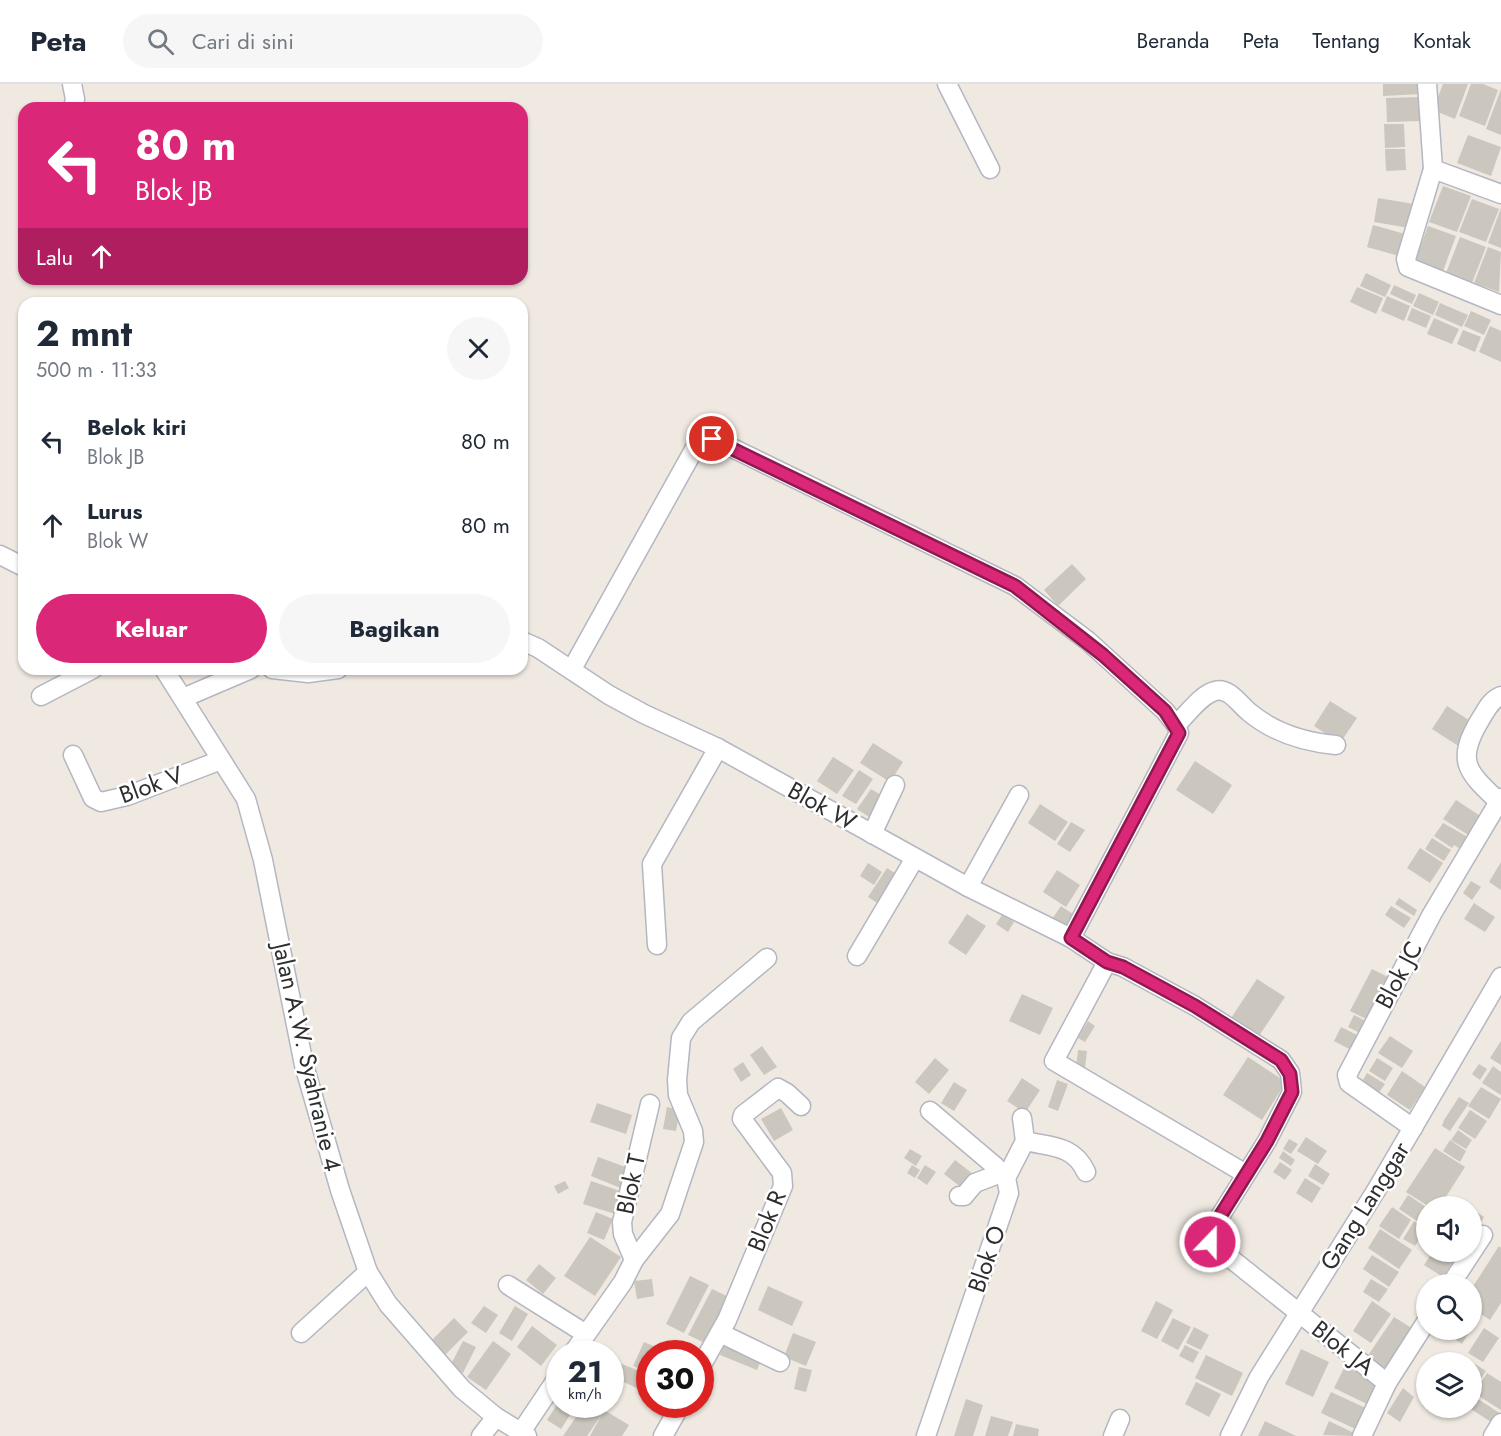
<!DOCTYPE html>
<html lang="id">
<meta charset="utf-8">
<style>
:root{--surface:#fff;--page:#f6f6f7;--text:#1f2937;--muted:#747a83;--line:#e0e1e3;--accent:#db2777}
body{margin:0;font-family:Jost,sans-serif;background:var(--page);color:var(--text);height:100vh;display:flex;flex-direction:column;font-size:22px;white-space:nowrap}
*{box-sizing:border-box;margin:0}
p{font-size:20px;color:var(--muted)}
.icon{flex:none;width:33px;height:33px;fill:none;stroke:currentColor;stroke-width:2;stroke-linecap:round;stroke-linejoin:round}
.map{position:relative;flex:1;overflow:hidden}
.panel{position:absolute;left:18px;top:213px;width:510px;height:378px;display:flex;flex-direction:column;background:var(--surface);border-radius:18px;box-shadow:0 2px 4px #0004}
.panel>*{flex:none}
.guide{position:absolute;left:18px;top:18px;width:510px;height:183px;border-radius:18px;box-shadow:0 2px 4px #0004;background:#db2777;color:#fff;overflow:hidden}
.buttons{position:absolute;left:1416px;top:1112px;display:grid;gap:12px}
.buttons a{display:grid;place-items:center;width:66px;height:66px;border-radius:50%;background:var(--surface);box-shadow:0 2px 4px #0004;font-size:30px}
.speed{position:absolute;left:546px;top:1256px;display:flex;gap:12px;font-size:30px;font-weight:700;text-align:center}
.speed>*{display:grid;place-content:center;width:78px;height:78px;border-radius:50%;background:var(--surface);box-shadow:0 2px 4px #0004;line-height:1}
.speed small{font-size:15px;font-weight:400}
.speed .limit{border:9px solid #d22;background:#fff;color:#111}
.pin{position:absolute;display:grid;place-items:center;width:51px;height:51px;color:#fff;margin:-26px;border:3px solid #fff;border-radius:50%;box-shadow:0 2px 6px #0007}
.me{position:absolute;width:66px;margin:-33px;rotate:22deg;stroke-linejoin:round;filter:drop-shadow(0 0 4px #0008)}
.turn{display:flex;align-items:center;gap:21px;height:126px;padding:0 18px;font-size:27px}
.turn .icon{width:78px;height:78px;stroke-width:2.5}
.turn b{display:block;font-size:42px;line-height:51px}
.then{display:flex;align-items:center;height:57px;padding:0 18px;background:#0003;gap:12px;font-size:22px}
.round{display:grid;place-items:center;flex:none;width:63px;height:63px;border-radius:32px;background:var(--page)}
.headline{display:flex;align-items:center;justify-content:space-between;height:102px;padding:0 18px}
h1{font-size:36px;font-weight:700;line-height:45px}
.cta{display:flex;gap:12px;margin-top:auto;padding:12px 18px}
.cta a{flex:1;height:69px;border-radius:36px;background:var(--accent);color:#fff;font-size:24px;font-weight:700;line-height:69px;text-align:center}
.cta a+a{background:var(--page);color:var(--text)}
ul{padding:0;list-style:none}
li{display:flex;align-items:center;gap:18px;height:84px;padding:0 18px}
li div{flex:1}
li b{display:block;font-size:22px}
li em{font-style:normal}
header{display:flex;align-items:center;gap:36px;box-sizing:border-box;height:84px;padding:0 30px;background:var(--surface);border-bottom:2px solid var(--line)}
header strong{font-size:28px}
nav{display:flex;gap:33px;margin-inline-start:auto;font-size:21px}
.search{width:420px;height:54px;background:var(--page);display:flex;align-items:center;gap:15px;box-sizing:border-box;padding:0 21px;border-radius:33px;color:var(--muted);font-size:22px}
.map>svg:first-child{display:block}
.building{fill:#cbc7bf}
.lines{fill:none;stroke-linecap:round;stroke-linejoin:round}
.street-casing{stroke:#b4b7c1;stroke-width:21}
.street{stroke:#fff;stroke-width:18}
.route-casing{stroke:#8e194d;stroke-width:15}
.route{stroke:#db2777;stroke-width:10}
.labels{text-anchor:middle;stroke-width:5;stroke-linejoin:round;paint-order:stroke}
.street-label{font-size:24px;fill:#2e2e2e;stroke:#fff}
</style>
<header>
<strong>Peta</strong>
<div class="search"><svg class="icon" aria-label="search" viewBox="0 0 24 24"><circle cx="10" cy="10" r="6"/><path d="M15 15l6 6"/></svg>Cari di sini</div>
<nav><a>Beranda</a><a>Peta</a><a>Tentang</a><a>Kontak</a></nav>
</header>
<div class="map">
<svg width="1501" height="1352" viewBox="0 0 1501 1352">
<rect width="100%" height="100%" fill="#efe9e1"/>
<!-- building -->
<g class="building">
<polygon points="1383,0 1423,0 1423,10 1383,12"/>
<polygon points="1443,0 1468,0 1455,35 1433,26"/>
<polygon points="1471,0 1483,0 1498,6 1485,42 1459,32"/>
<polygon points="1501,5 1501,51 1486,45"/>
<polygon points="1419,13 1420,37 1387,38 1386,14"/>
<polygon points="1384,40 1404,40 1405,63 1385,64"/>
<polygon points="1468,51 1501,63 1491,92 1457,79"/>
<polygon points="1385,65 1405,65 1406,86 1386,87"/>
<polygon points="1443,102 1471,112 1457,148 1429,138"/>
<polygon points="1378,114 1414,120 1409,144 1374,138"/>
<polygon points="1472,115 1499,125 1486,158 1459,148"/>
<polygon points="1501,124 1501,164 1488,159"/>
<polygon points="1373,141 1405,150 1399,172 1367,163"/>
<polygon points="1428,142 1456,152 1442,190 1414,180"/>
<polygon points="1460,153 1486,163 1472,199 1446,189"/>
<polygon points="1488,163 1501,168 1499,208 1474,199"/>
<polygon points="1366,189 1391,201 1385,213 1360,202"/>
<polygon points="1394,201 1416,211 1412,220 1390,210"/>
<polygon points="1357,203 1383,214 1376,230 1350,218"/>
<polygon points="1419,209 1439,218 1433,231 1413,222"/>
<polygon points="1387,212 1410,222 1404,237 1381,227"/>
<polygon points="1440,219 1468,231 1462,243 1435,231"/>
<polygon points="1412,224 1431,232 1426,244 1407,236"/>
<polygon points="1471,227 1491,236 1484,251 1464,242"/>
<polygon points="1434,234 1459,245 1452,260 1427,250"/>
<polygon points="1490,242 1501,247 1501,278 1479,268"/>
<polygon points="1463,246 1481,253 1475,268 1457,260"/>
<polygon points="1072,480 1086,495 1058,522 1044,506"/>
<polygon points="1330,617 1357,634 1340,659 1314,642"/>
<polygon points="1447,622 1475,640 1460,663 1432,645"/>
<polygon points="873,659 903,678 890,698 860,679"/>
<polygon points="833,673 854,686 837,710 817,697"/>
<polygon points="1195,677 1232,701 1213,730 1176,706"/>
<polygon points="859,686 873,695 856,720 842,712"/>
<polygon points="871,705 886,714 872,735 857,725"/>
<polygon points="1456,716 1485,735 1473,754 1443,735"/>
<polygon points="1040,720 1068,738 1055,757 1028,739"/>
<polygon points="1071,738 1085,746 1070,768 1057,760"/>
<polygon points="1443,739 1473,756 1465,768 1454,761 1452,764 1434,752"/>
<polygon points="1432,754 1451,766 1444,777 1425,765"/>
<polygon points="1420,764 1443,779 1430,799 1407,784"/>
<polygon points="1501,778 1501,806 1489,798"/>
<polygon points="868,779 882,788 874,801 860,792"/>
<polygon points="887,784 901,793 882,822 868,813"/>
<polygon points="1057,786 1080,801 1066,823 1043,808"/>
<polygon points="1471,797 1481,803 1472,816 1463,809"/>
<polygon points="1399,814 1417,826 1414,832 1395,820"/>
<polygon points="1474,819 1495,833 1485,848 1464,835"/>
<polygon points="1061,822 1079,834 1068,850 1050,838"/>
<polygon points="1391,822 1411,834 1404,844 1385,831"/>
<polygon points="967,830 986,842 966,871 948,859"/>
<polygon points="1002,831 1014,838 1008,848 996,840"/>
<polygon points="1372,885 1392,895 1370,937 1350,927"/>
<polygon points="1257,895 1285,913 1259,952 1231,934"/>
<polygon points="1022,910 1053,924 1040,951 1009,937"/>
<polygon points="1354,931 1372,940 1366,952 1348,943"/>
<polygon points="1088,937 1095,942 1085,958 1078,954"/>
<polygon points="1341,943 1361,953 1353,967 1334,957"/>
<polygon points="1390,952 1413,967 1402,984 1378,969"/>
<polygon points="1501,957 1501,981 1490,974"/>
<polygon points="762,962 777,983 764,991 750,971"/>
<polygon points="1078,966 1087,967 1085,984 1076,983"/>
<polygon points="1248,973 1286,998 1262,1036 1223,1011"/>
<polygon points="935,974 949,986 929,1010 915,998"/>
<polygon points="1377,974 1393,984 1385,997 1369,987"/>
<polygon points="743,978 751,991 741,998 733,985"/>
<polygon points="1479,980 1487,985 1480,996 1472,990"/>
<polygon points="1493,982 1501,988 1501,1011 1482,999"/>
<polygon points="1402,987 1425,1003 1410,1026 1387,1011"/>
<polygon points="1367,989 1385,1000 1378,1010 1361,999"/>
<polygon points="1022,994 1040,1006 1025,1029 1007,1017"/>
<polygon points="1057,996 1068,1000 1058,1027 1048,1023"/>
<polygon points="954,998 967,1006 954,1027 941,1019"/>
<polygon points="1481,1003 1501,1015 1489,1035 1468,1022"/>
<polygon points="1459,1013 1469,1019 1450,1047 1442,1042 1444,1036"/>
<polygon points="597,1019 632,1031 626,1050 590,1038"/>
<polygon points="667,1023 680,1026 676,1047 663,1045"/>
<polygon points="781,1024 793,1046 774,1057 761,1035"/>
<polygon points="1470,1026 1487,1037 1475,1055 1458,1044"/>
<polygon points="1458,1046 1472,1056 1466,1065 1451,1056"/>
<polygon points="1306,1053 1327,1067 1318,1080 1297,1067"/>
<polygon points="1289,1055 1298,1060 1291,1070 1283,1065"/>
<polygon points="1450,1056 1466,1067 1460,1078 1443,1067"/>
<polygon points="1435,1064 1465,1083 1440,1122 1428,1122 1406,1108"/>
<polygon points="910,1065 922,1072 916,1082 904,1074"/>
<polygon points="1283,1067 1295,1076 1291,1082 1279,1074"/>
<polygon points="598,1073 631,1085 623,1105 591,1092"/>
<polygon points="955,1076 973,1090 962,1104 944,1090"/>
<polygon points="1280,1078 1292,1086 1285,1096 1273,1088"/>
<polygon points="1315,1080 1330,1090 1323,1101 1308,1092"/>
<polygon points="912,1081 920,1086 915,1094 907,1089"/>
<polygon points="925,1081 936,1088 927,1101 917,1094"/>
<polygon points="1305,1094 1321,1104 1312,1119 1296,1109"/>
<polygon points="565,1097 569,1104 558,1110 554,1102"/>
<polygon points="591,1097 623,1108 615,1130 583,1120"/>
<polygon points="1408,1111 1426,1123 1426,1143 1399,1125"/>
<polygon points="1392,1123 1411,1136 1399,1155 1379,1142"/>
<polygon points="1472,1125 1484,1133 1472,1152"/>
<polygon points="596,1128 613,1135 604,1156 587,1149"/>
<polygon points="1414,1137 1426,1145 1415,1162 1403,1155"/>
<polygon points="1380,1145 1412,1166 1399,1185 1368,1164"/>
<polygon points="590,1153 621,1173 595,1212 564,1192"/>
<polygon points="1499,1162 1501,1164 1501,1219 1490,1236 1472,1224 1472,1204"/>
<polygon points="1433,1167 1444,1167 1455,1174 1443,1193 1424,1181"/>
<polygon points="1372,1171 1399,1188 1389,1203 1363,1185"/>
<polygon points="539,1180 556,1194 543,1210 526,1196"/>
<polygon points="690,1192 709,1201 684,1249 666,1240"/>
<polygon points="652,1195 654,1212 637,1215 634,1197"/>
<polygon points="1371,1195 1388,1205 1379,1218 1363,1208"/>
<polygon points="768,1202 803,1218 792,1242 758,1226"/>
<polygon points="712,1205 731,1214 707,1260 688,1251"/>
<polygon points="1156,1217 1173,1226 1157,1255 1141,1247"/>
<polygon points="1372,1217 1391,1230 1371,1259 1353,1247"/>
<polygon points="484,1222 498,1231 486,1249 471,1239"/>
<polygon points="515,1222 528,1230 512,1257 499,1249"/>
<polygon points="1394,1233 1418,1248 1391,1289 1367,1273"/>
<polygon points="454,1234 468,1248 443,1273 429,1259"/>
<polygon points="1173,1234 1191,1243 1178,1266 1161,1257"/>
<polygon points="532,1242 557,1261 541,1282 517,1263"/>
<polygon points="1194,1243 1209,1251 1201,1266 1186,1259"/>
<polygon points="1484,1244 1499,1254 1483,1278 1468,1269"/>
<polygon points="1443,1245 1471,1245 1462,1260 1442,1247"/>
<polygon points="793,1249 816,1258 806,1282 784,1273"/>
<polygon points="463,1257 476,1263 463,1289 450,1282"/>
<polygon points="493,1257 511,1270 486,1306 467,1293"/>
<polygon points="726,1257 763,1272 757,1286 720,1271"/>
<polygon points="644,1258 665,1267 650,1269 650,1289 633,1282"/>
<polygon points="1185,1261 1199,1268 1193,1279 1179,1272"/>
<polygon points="1301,1265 1329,1278 1313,1313 1285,1300"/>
<polygon points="1206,1271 1243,1289 1232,1312 1195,1294"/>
<polygon points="610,1275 644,1289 637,1304 610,1292"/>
<polygon points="1475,1280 1486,1287 1475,1304 1472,1301 1472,1285"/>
<polygon points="1345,1282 1384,1301 1373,1323 1334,1304"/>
<polygon points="799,1283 812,1286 806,1308 794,1305"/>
<polygon points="1487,1289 1501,1298 1501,1326 1474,1309"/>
<polygon points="1196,1298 1221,1310 1209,1333 1185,1320"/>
<polygon points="610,1303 618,1307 610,1324 600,1320 610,1320"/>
<polygon points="1403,1304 1414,1313 1400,1338 1387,1329"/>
<polygon points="1331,1308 1370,1326 1360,1347 1321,1329"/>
<polygon points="966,1315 983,1321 973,1352 954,1352"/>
<polygon points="1478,1315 1501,1330 1494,1340 1471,1325"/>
<polygon points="560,1316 560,1320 577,1320 561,1345 547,1336"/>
<polygon points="585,1320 594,1320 629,1341 622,1352 590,1352 602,1330 587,1352 563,1352"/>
<polygon points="991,1332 1013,1338 1008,1352 985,1352"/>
<polygon points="1265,1337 1296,1352 1258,1352"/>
<polygon points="1329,1337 1356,1350 1355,1352 1323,1351"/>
<polygon points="1016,1340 1039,1345 1038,1352 1013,1352"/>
</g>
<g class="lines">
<!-- street casing -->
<g class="street-casing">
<g id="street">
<polyline points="72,0 75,15 73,24"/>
<polyline points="947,0 990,85"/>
<polyline points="1427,0 1433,85 1406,175 1408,183 1501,221"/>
<polyline points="1433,85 1501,110"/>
<polyline points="0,471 24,483"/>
<polyline points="522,557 538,564 609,611 644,630 718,664 968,803 1071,854 1107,878 1123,883 1195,922 1281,976 1290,989 1292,1008 1267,1057 1209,1150 1210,1158 1387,1299"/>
<polyline points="164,585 246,715 263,776 304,981 340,1106 368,1188 388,1220 462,1305 496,1333 527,1352"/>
<polyline points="272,585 308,589 338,585"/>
<polyline points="572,585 696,362 707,354 718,357 1015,502 1088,557 1165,627 1176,641 1179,649 1071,854"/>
<polyline points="41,612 93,585"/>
<polyline points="183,614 251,585"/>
<path d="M1176 641C1187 631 1200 611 1215 607 1229 603 1239 620 1249 628 1274 649 1304 658 1336 661"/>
<polyline points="73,671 93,714 101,718 127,712 221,676"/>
<path d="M1497 716C1466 687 1456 676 1480 636 1486 627 1490 616 1501 612"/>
<polyline points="872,750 895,701"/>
<polyline points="968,803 1019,711"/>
<polyline points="657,861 652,780 718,664"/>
<polyline points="857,872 915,774"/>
<polyline points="1107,878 1054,977 1246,1090"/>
<polyline points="1413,1044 1349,999 1347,991 1432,830 1501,714"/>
<path d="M1025 1057C1051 1063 1074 1061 1086 1088"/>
<polyline points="1006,1094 1025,1057 1022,1034"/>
<polyline points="959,1112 964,1112 975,1099 1001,1089"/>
<polyline points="634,1176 670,1130 694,1058 693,1047 678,1011 677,996 681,954 691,938 767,874"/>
<polyline points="1451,1200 1483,1151"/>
<polyline points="508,1201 586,1250"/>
<polyline points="301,1249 368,1188"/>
<polyline points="720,1249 780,1278"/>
<polyline points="573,1269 623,1198 634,1176 623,1150 622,1138 650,1020"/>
<polyline points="700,1284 727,1236 783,1102 782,1089 742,1035 743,1031 778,1004 787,1009 801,1022"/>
<polyline points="521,1348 560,1290"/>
<polyline points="481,1352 496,1333"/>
<polyline points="663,1352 681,1320"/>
<polyline points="926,1352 1009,1109 1006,1094 995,1082 930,1027"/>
<polyline points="1113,1352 1120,1335"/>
<polyline points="1230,1352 1259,1293 1377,1105 1501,893"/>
<polyline points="1362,1352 1387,1299 1426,1238"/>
<polyline points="1493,1352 1501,1339"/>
</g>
</g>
<!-- street -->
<use href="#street" class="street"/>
</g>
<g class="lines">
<!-- route casing -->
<g class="route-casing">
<polyline id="route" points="712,355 1015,502 1103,571 1165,627 1179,649 1071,854 1107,878 1123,883 1195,922 1281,976 1290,990 1292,1008 1267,1057 1209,1150 1210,1158"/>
</g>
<!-- route -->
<use href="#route" class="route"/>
</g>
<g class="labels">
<!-- street labels -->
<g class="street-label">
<text transform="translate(151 701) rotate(-20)" y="8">Blok V</text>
<text transform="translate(822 722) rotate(29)" y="8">Blok W</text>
<text transform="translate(1399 891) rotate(-62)" y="8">Blok JC</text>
<text transform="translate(307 973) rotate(77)" y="8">Jalan A.W. Syahranie 4</text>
<text transform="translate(631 1100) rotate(-78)" y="8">Blok T</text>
<text transform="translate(1365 1122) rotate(-58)" y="8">Gang Langgar</text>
<text transform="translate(767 1137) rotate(-68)" y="8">Blok R</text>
<text transform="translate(987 1175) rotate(-71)" y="8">Blok O</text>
<text transform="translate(1343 1264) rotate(38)" y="8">Blok JA</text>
</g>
</g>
</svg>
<div class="buttons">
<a><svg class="icon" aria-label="sound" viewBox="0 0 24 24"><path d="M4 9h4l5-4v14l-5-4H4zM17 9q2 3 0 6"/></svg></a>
<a><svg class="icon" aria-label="search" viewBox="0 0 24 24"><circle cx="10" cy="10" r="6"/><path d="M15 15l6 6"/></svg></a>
<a><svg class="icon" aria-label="layers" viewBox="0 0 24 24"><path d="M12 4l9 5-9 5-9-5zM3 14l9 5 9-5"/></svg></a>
</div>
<div class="speed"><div>21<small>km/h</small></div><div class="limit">30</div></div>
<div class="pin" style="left:712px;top:355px;background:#d93025"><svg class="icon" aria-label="arrive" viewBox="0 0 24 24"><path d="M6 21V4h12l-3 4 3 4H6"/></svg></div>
<svg class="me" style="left:1210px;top:1158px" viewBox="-20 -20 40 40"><circle r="17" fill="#db2777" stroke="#fff" stroke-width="3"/><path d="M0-11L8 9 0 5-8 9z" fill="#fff"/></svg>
<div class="guide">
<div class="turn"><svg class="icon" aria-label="left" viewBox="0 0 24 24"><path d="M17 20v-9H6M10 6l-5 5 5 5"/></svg><div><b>80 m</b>Blok JB</div></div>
<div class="then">Lalu<svg class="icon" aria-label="ahead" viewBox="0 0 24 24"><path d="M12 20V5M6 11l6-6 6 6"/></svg></div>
</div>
<section class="panel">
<div class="headline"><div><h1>2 mnt</h1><p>500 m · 11:33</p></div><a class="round"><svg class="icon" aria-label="close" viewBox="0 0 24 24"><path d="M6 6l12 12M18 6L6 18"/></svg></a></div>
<ul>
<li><svg class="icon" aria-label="left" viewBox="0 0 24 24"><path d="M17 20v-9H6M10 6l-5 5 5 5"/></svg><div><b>Belok kiri</b><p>Blok JB</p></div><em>80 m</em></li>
<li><svg class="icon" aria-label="ahead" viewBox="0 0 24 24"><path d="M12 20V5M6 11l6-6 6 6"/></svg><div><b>Lurus</b><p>Blok W</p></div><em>80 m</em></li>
</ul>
<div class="cta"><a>Keluar</a><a>Bagikan</a></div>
</section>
</div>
